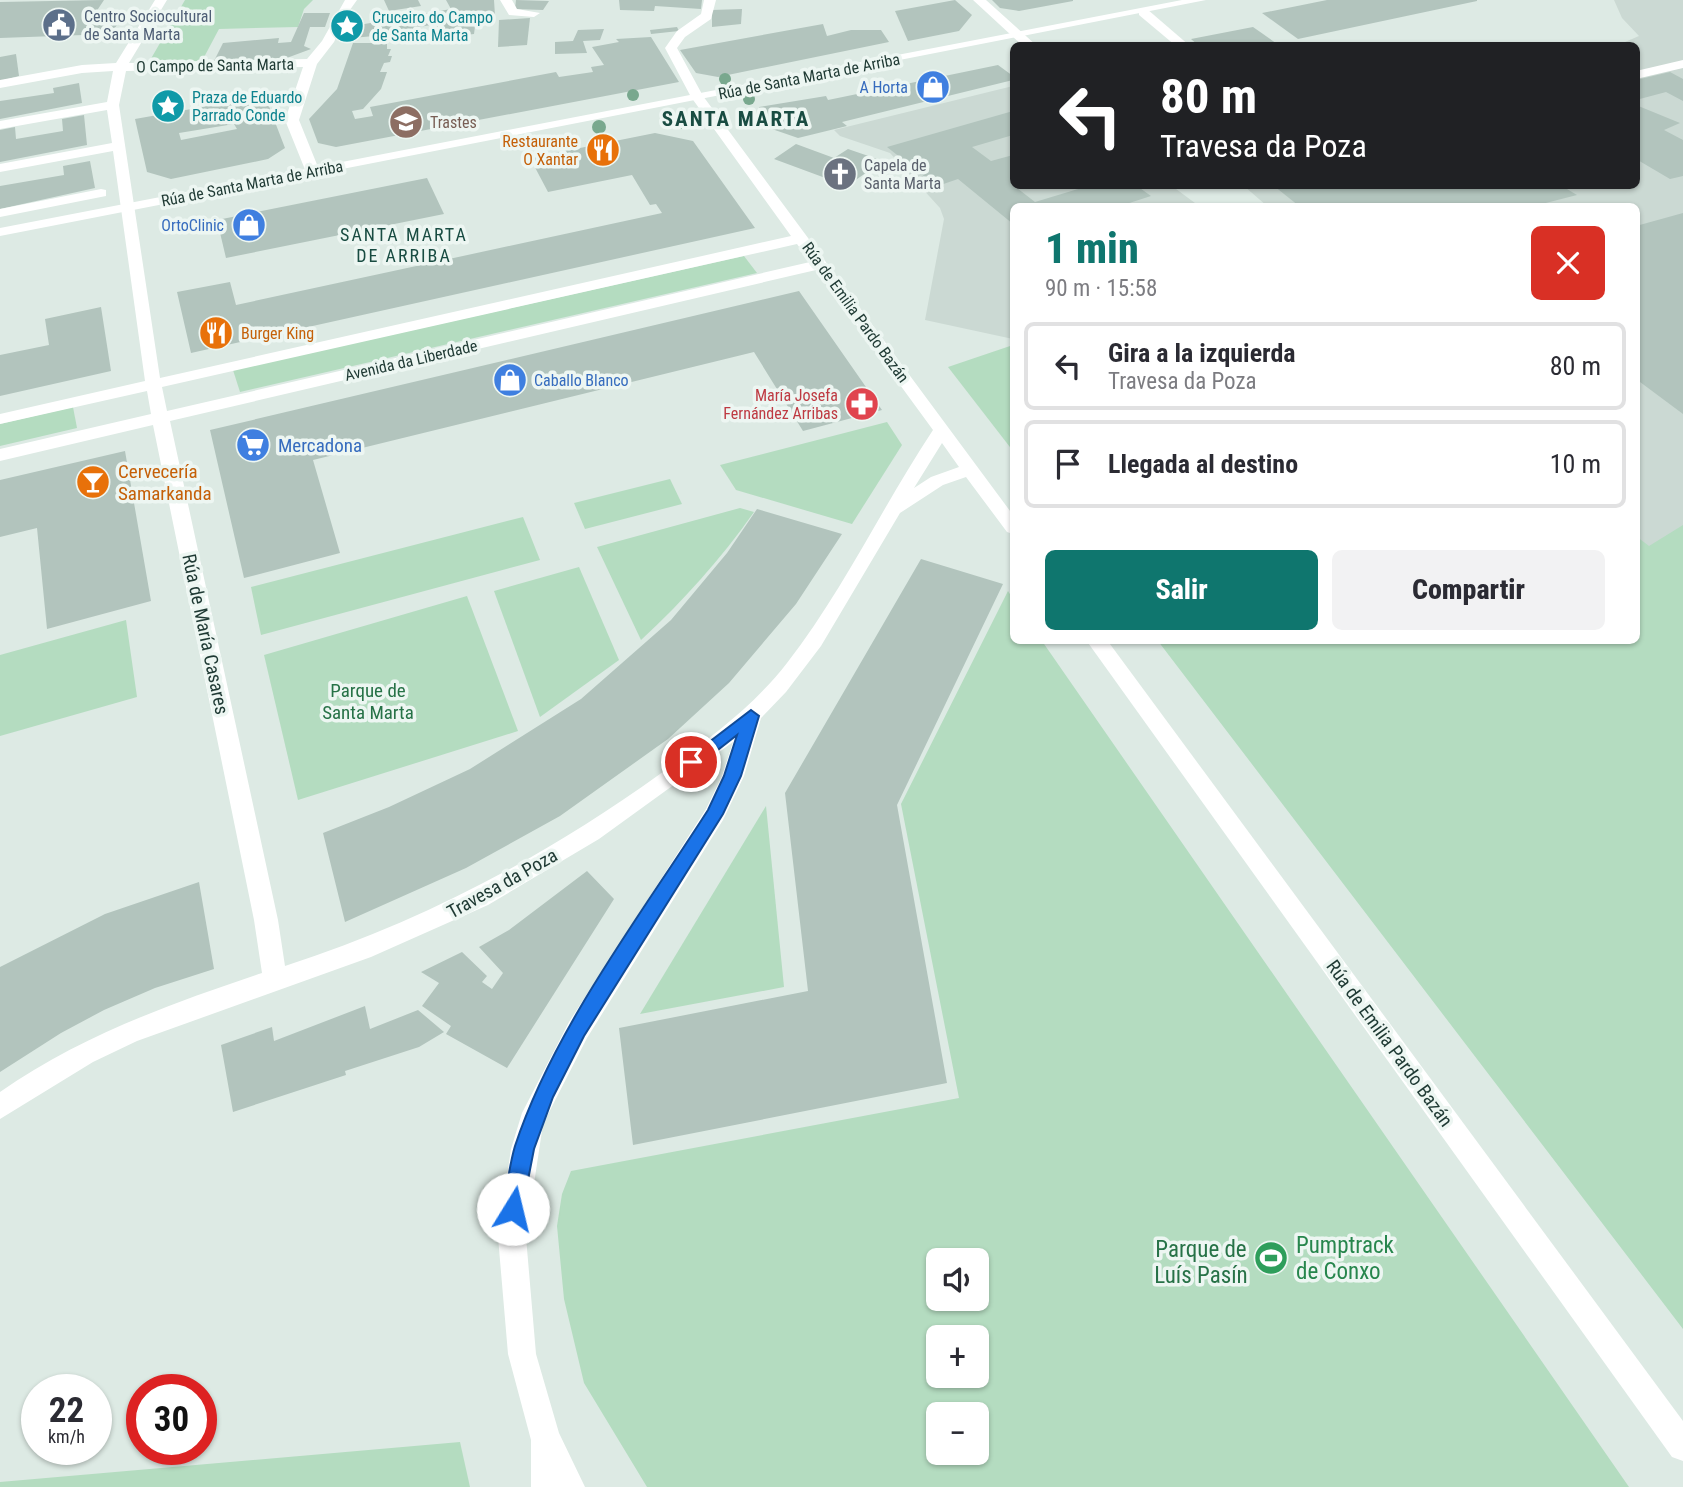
<!DOCTYPE html>
<html lang="es">
<meta charset="utf-8">
<style>
:root{--surface:#fff;--page:#f2f2f3;--text:#2b2b33;--muted:#7c7c81;--line:#e1e1e2;--accent:#0f766e}
body{margin:0;font-family:"Roboto Condensed",sans-serif;background:var(--page);color:var(--text);height:100vh;display:flex;flex-direction:column;font-size:26px;white-space:nowrap}
*{box-sizing:border-box;margin:0}
p{font-size:23px;color:var(--muted)}
.icon{flex:none;width:38px;height:38px;fill:none;stroke:currentColor;stroke-width:2;stroke-linecap:round;stroke-linejoin:round}
.map{position:relative;flex:1;overflow:hidden}
.sheet{position:absolute;left:1010px;top:203px;width:630px;height:441px;display:flex;flex-direction:column;background:var(--surface);border-radius:10px;box-shadow:0 2px 5px #0004}
.sheet>*{flex:none}
.top-card{position:absolute;left:1010px;top:42px;width:630px;height:147px;border-radius:10px;box-shadow:0 2px 5px #0004;background:#202124;color:#fff;overflow:hidden}
.fabs{position:absolute;left:926px;top:1248px;display:grid;gap:14px}
.fabs a{display:grid;place-items:center;width:63px;height:63px;border-radius:10px;background:var(--surface);box-shadow:0 2px 5px #0004;font-size:35px}
.speed{position:absolute;left:21px;top:1374px;display:flex;gap:14px;font-size:35px;font-weight:700;text-align:center}
.speed>*{display:grid;place-content:center;width:91px;height:91px;border-radius:50%;background:var(--surface);box-shadow:0 2px 5px #0004;line-height:1}
.speed small{font-size:18px;font-weight:400}
.speed .limit{border:10px solid #d22;background:#fff;color:#111}
.pin{position:absolute;display:grid;place-items:center;width:60px;height:60px;color:#fff;margin:-30px;border:4px solid #fff;border-radius:50%;box-shadow:0 2px 7px #0007}
.me{position:absolute;width:77px;margin:-38px;rotate:9deg;stroke-linejoin:round;filter:drop-shadow(0 0 5px #0008)}
.turn{display:flex;align-items:center;gap:24px;height:147px;padding:0 35px;font-size:32px}
.turn .icon{width:91px;height:91px;stroke-width:2.5}
.turn b{display:block;font-size:49px;line-height:60px}
.round{display:grid;place-items:center;flex:none;width:74px;height:74px;border-radius:10px;background:var(--page)}
.head{display:flex;align-items:center;justify-content:space-between;height:119px;padding:0 35px}
h1{font-size:42px;font-weight:800;line-height:52px;color:var(--accent)}
.cta{display:flex;gap:14px;margin-top:auto;padding:14px 35px}
.cta a{flex:1;height:80px;border-radius:10px;background:var(--accent);color:#fff;font-size:28px;font-weight:800;line-height:80px;text-align:center}
.cta a+a{background:var(--page);color:var(--text)}
ul{padding:0;list-style:none}
li{display:flex;align-items:center;gap:21px;height:88px;margin:0 14px 10px;padding:0 21px;border:4px solid var(--line);border-radius:10px}
li div{flex:1}
li b{display:block;font-size:26px}
li em{font-style:normal}
.map>svg:first-child{display:block}
.built{fill:#cbd9d3}
.green{fill:#b4dcc0;fill-rule:evenodd}
.building{fill:#b2c4bd;fill-rule:evenodd}
.lines{fill:none;stroke-linecap:round;stroke-linejoin:round}
.lane{fill:#fff;fill-rule:evenodd}
.street{fill:#fff;fill-rule:evenodd}
.secondary{fill:#fff;fill-rule:evenodd}
.tree{fill:#79a88e}
.route{fill:#1a73e8;stroke:#114b97;stroke-width:2}
.labels{text-anchor:middle;stroke-width:7;stroke-linejoin:round;paint-order:stroke}
.far-service-label{font-size:16px;fill:#4e5e75;stroke:#edf6f2;text-anchor:start}
.far-culture-label{font-size:16px;fill:#0d838f;stroke:#edf6f2;text-anchor:start}
.far-street-label{font-size:16px;fill:#1e3933;stroke:#edf6f2}
.far-shop-label{font-size:16px;fill:#366cbe;stroke:#edf6f2;text-anchor:end}
.far-education-label{font-size:16px;fill:#785e54;stroke:#edf6f2;text-anchor:start}
.far-food-label{font-size:16px;fill:#c56008;stroke:#edf6f2;text-anchor:end}
.far-worship-label{font-size:16px;fill:#5b616d;stroke:#edf6f2;text-anchor:start}
.far-health-label{font-size:16px;fill:#be3a42;stroke:#edf6f2;text-anchor:end}
.far-neighbourhood-label{font-size:18px;letter-spacing:2px;fill:#194c42;stroke:#edf6f2}
.shop-label{font-size:19px;fill:#366cbe;stroke:#edf6f2;text-anchor:start}
.food-label{font-size:19px;fill:#c56008;stroke:#edf6f2;text-anchor:start}
.street-label{font-size:19px;fill:#1e3933;stroke:#edf6f2}
.park-label{font-size:19px;fill:#277247;stroke:#edf6f2}
.far-district-label{font-size:21px;font-weight:bold;letter-spacing:2px;fill:#194c42;stroke:#edf6f2}
.near-leisure-label{font-size:23px;fill:#27864d;stroke:#edf6f2;text-anchor:start}
.near-park-label{font-size:23px;fill:#277247;stroke:#edf6f2}
</style>
<div class="map">
<svg width="1683" height="1487" viewBox="0 0 1683 1487">
<rect width="100%" height="100%" fill="#ddeae4"/>
<!-- built -->
<g class="built">
<polygon points="1614,0 1683,0 1683,536 1655,558 1636,543 1636,206 1267,206 1244,186 1636,186 1636,46 1618,45 1639,36 1622,18"/>
<polygon points="1013,86 1013,186 1172,186 1199,206 1013,206 1013,339 925,320 944,219 940,208 890,153 840,136 834,130"/>
</g>
<!-- green -->
<g class="green">
<polygon points="185,0 313,0 304,9 298,27 219,29 202,61 149,62"/>
<polygon points="744,256 757,273 240,392 233,370"/>
<polygon points="1013,345 1013,451 948,367"/>
<polygon points="73,407 77,428 0,446 0,424"/>
<polygon points="887,422 902,445 852,524 736,490 720,465"/>
<polygon points="670,479 682,504 585,529 574,503"/>
<path d="M740 508 754 512C720 560 684 600 641 640L597 547Z"/>
<polygon points="523,517 540,560 261,635 251,587"/>
<polygon points="1683,525 1683,1329 1158,641 1636,640 1636,536 1649,546"/>
<polygon points="579,567 619,660 540,717 494,591"/>
<path d="M1008 591 1013 599V640L1042 641 1629 1487H647L584 1383 564 1299 557 1226 562 1194 571 1171 959 1098 901 804ZM938 1260H976V1298H938ZM938 1337H976V1376H938ZM938 1414H976V1452H938Z"/>
<polygon points="467,596 518,731 298,800 264,655"/>
<polygon points="126,620 137,697 0,736 0,655"/>
<polygon points="766,806 784,987 640,1014"/>
<polygon points="460,1442 470,1487 0,1487 0,1482"/>
</g>
<!-- building -->
<g class="building">
<polygon points="104,0 94,15 124,14 111,34 0,38 0,2"/>
<polygon points="384,0 418,0 421,6 389,11"/>
<polygon points="446,0 494,0 495,16 476,19 474,34 438,38 437,24 419,27 419,32 352,38 353,26 451,9"/>
<polygon points="516,0 549,1 543,10 515,9"/>
<polygon points="619,0 702,0 701,9 655,6 654,11 620,10"/>
<polygon points="955,0 972,15 959,31 908,41 895,11"/>
<polygon points="992,0 1073,0 1073,1 1019,11 1000,8"/>
<polygon points="1327,0 1477,0 1477,1 1298,39 1262,13"/>
<polygon points="742,9 741,24 712,27 712,10"/>
<polygon points="304,13 330,13 325,27 310,27 304,46 311,49 284,59 214,61 223,43 279,38 278,43 291,42"/>
<polygon points="530,18 527,45 498,47 499,20"/>
<polygon points="823,24 827,36 851,30 881,30 889,42 718,77 696,73 680,50"/>
<polygon points="677,27 679,31 651,34 650,30"/>
<polygon points="1253,27 1280,46 1199,46 1191,39"/>
<polygon points="604,29 600,40 583,41 587,53 555,54 555,42 573,41 578,30"/>
<polygon points="651,37 679,82 336,147 318,143 309,119 337,89 353,43 387,43 387,49 391,49 388,56 392,56 390,62 384,63 380,72 387,72 381,89 363,109 352,111 355,119 373,116 370,107 556,72 559,77 593,72 591,67 604,65 592,47 619,42 616,39"/>
<polygon points="16,54 19,76 0,81 0,57"/>
<polygon points="998,65 1013,76 1013,80 842,122 847,126 798,138 769,128 759,107 826,96 828,100"/>
<polygon points="1670,72 1683,79 1683,101 1666,92 1636,100 1636,80"/>
<polygon points="79,83 82,103 0,119 0,101 54,93 53,88"/>
<path d="M265 96 285 148 268 159 171 179 147 172 135 119ZM234 124 237 129 181 140 179 133Z"/>
<polygon points="1636,105 1680,123 1664,130 1683,140 1683,176 1670,179 1636,159"/>
<polygon points="1013,111 1013,135 972,147 991,161 1013,155 1013,186 1022,186 1017,188 1035,202 1088,186 1137,186 1151,196 1120,206 1013,206 1013,224 958,179 926,190 916,180 925,177 887,147"/>
<polygon points="84,115 87,145 0,162 0,130 15,127 16,139 63,131 62,119"/>
<polygon points="655,133 693,141 755,228 191,353 177,292 230,282 236,305 662,213 656,204 650,205 632,175 548,192 530,158"/>
<polygon points="796,144 834,158 848,149 883,161 847,186 774,159"/>
<polygon points="90,161 95,188 0,209 0,186 64,175 63,166"/>
<polygon points="427,178 444,214 226,258 217,220"/>
<polygon points="1274,186 1562,186 1577,195 1534,206 1299,206"/>
<polygon points="1683,213 1683,414 1636,379 1636,226"/>
<polygon points="799,291 882,410 803,431 754,352 313,460 340,553 244,578 210,430"/>
<polygon points="101,307 111,371 0,396 0,355 49,345 45,319"/>
<polygon points="125,451 151,601 47,629 37,528 0,537 0,480"/>
<polygon points="757,509 842,534 796,604 729,683 668,739 560,816 466,868 345,922 323,833 389,807 470,769 581,699 671,620 727,553"/>
<polygon points="921,559 1003,584 897,805 947,1083 633,1145 619,1028 808,991 785,793"/>
<polygon points="587,871 614,899 507,1068 446,1034 451,1026 422,1006 439,983 421,972 462,952 487,976 482,982 492,989 503,973 479,947 509,930"/>
<polygon points="199,882 214,969 155,988 104,1010 61,1033 0,1072 0,967 105,914"/>
<polygon points="365,1006 370,1029 418,1010 444,1032 419,1047 345,1071 346,1075 233,1112 221,1045 272,1027 274,1041"/>
</g>
<g class="lines">
<!-- lane -->
<polygon class="lane" points="1683,60 1683,68 1636,79 1636,71"/>
<!-- street -->
<g class="street">
<path d="M155 0H167L129 63 307 59 322 41 345 0H357L347 14 334 42 317 64 299 120 320 172 318 175 306 172 285 120 303 67 126 71 119 105 160 378 791 236 691 97 665 48 677 31 701 14 704 0H716L711 19 685 37 677 48 703 96 1013 515V534L1007 532 966 477 943 485 900 513 821 646 786 692 761 718 744 776 723 820 587 1038 543 1124 526 1237 536 1354 559 1433 585 1487H531V1440L508 1354 498 1237 511 1149 522 1113 569 1022 706 809 722 776 733 742 599 839 488 905 371 957 137 1041 93 1062 0 1119V1092C80 1036 170 1004 262 973L254 920 153 425 0 461V449L151 414 147 391 0 424V414L145 381 113 151 0 172V164L112 143 107 110 0 129V121L107 102 113 71 82 73 0 88V80L82 65 116 63ZM797 244 810 262 167 411 162 387ZM816 270 933 430C882 507 843 591 787 663 752 708 705 742 660 774 543 858 421 922 285 966L278 920 170 421ZM942 443 959 467 931 477 914 488Z"/>
<polygon points="500,0 512,0 517,9 540,13 534,17 509,15"/>
<polygon points="973,0 986,0 1037,46 1023,46"/>
<polygon points="1139,9 1147,9 1190,46 1176,46 1139,15"/>
<polygon points="101,189 106,190 106,196 0,217 0,209"/>
<polygon points="1086,640 1107,640 1683,1421 1683,1461 1672,1457"/>
</g>
<!-- secondary -->
<polygon class="secondary" points="1182,0 1206,0 0,236 0,228"/>
</g>
<!-- trees -->
<g class="tree">
<circle cx="725" cy="79" r="6"/>
<circle cx="633" cy="95" r="6"/>
<circle cx="749" cy="99" r="6"/>
<circle cx="682" cy="122" r="7"/>
<circle cx="599" cy="127" r="7"/>
</g>
<!-- route -->
<path class="route" d="M751 710 759 716 741 776 723 814 584 1036 553 1097 534 1149 521 1216 513 1219 506 1216 503 1209C507 1188 509 1166 515 1146 554 1028 641 915 708 810L724 776 737 735 696 767 691 768 683 762Z"/>
<!-- icons -->
<defs>
<g id="civic-disc" transform="scale(1.75)"><circle r="9.5" fill="#5c6f8a" stroke="#edf6f2"/><path d="M-.6-6.5H3V-4.5H.6V-3L4-1V1h2V6H-6V1h2V-1L-.6-3ZM-1.2 2.5V6h2.4V2.5Z" fill="#fff"/></g>
<g id="sight-disc" transform="scale(1.75)"><circle r="9.5" fill="#0f9aa8" stroke="#edf6f2"/><path d="M0-6L1.8-2.2L6-1.7L2.9 1.2L3.7 5.4L0 3.3L-3.7 5.4L-2.9 1.2L-6-1.7L-1.8-2.2Z" fill="#fff"/></g>
<g id="shop-disc" transform="scale(1.75)"><circle r="9.5" fill="#3f7fe0" stroke="#edf6f2"/><path d="M-5-2.5h2.3a2.7 3.5 0 0 1 5.4 0H5L5.5 6h-11ZM-1.5-2.5h3a1.5 2.3 0 0 0-3 0Z" fill="#fff"/></g>
<g id="school-disc" transform="scale(1.75)"><circle r="9.5" fill="#8d6e63" stroke="#edf6f2"/><path d="M0-5L7-2L0 1L-7-2ZM-4 1L0 2.5L4 1V4Q0 6-4 4Z" fill="#fff"/></g>
<g id="restaurant-disc" transform="scale(1.75)"><circle r="9.5" fill="#e8710a" stroke="#edf6f2"/><path d="M-5-6h1v4h1v-4h1v4h1v-4h1v5L-1.5 .5V6h-2V.5L-5-1ZM5-6V6H3V1.5H1.5Q1.5-4 5-6Z" fill="#fff"/></g>
<g id="church-disc" transform="scale(1.75)"><circle r="9.5" fill="#6b7280" stroke="#edf6f2"/><path d="M-1.2-6h2.4v3.5h3.3v2.4h-3.3V6h-2.4V-.1h-3.3v-2.4h3.3Z" fill="#fff"/></g>
<g id="pharmacy-disc" transform="scale(1.75)"><circle r="9.5" fill="#e0444e" stroke="#edf6f2"/><path d="M-2-6h4v4h4v4h-4v4h-4v-4h-4v-4h4Z" fill="#fff"/></g>
<g id="supermarket-disc" transform="scale(1.75)"><circle r="9.5" fill="#3f7fe0" stroke="#edf6f2"/><path d="M-6-5.5h2.5l.6 2H6L4.5 2H-2.5L-4.4-4H-6ZM-1.5 3.2a1.3 1.3 0 1 0 .1 0ZM3 3.2a1.3 1.3 0 1 0 .1 0Z" fill="#fff"/></g>
<g id="bar-disc" transform="scale(1.75)"><circle r="9.5" fill="#e8710a" stroke="#edf6f2"/><path d="M-6-5H6L.8 .8V4.5H3.5V6h-7V4.5H-.8V.8Z" fill="#fff"/></g>
<g id="stadium-disc" transform="scale(1.75)"><circle r="9.5" fill="#2e9e5b" stroke="#edf6f2"/><path d="M0-5a6.5 5 0 1 0 0 10a6.5 5 0 1 0 0-10ZM-3.5-1.8h7v3.6h-7Z" fill="#fff"/></g>
</defs>
<g fill-rule="evenodd">
<use href="#civic-disc" x="59" y="25"/>
<use href="#sight-disc" x="347" y="26"/>
<use href="#shop-disc" x="933" y="87"/>
<use href="#sight-disc" x="168" y="106"/>
<use href="#school-disc" x="406" y="122"/>
<use href="#restaurant-disc" x="603" y="150"/>
<use href="#church-disc" x="840" y="174"/>
<use href="#shop-disc" x="249" y="225"/>
<use href="#restaurant-disc" x="216" y="333"/>
<use href="#shop-disc" x="510" y="380"/>
<use href="#pharmacy-disc" x="862" y="404"/>
<use href="#supermarket-disc" x="253" y="445"/>
<use href="#bar-disc" x="93" y="482"/>
<use href="#stadium-disc" x="1271" y="1258"/>
</g>
<g class="labels">
<!-- far-service labels -->
<g class="far-service-label">
<text x="84" y="22">Centro Sociocultural<tspan x="84" dy="18">de Santa Marta</tspan></text>
</g>
<!-- far-culture labels -->
<g class="far-culture-label">
<text x="372" y="23">Cruceiro do Campo<tspan x="372" dy="18">de Santa Marta</tspan></text>
<text x="192" y="103">Praza de Eduardo<tspan x="192" dy="18">Parrado Conde</tspan></text>
</g>
<!-- far-street labels -->
<g class="far-street-label">
<text transform="translate(215 65) rotate(-1)" y="6">O Campo de Santa Marta</text>
<text transform="translate(809 76) rotate(-11)" y="6">Rúa de Santa Marta de Arriba</text>
<text transform="translate(252 183) rotate(-11)" y="6">Rúa de Santa Marta de Arriba</text>
<text transform="translate(856 312) rotate(54)" y="6">Rúa de Emilia Pardo Bazán</text>
<text transform="translate(411 360) rotate(-13)" y="6">Avenida da Liberdade</text>
</g>
<!-- far-shop labels -->
<g class="far-shop-label">
<text x="908" y="93">A Horta</text>
<text x="224" y="231">OrtoClinic</text>
<text x="534" y="386" text-anchor="start">Caballo Blanco</text>
</g>
<!-- far-education labels -->
<g class="far-education-label">
<text x="430" y="128">Trastes</text>
</g>
<!-- far-food labels -->
<g class="far-food-label">
<text x="578" y="147">Restaurante<tspan x="578" dy="18">O Xantar</tspan></text>
<text x="241" y="339" text-anchor="start">Burger King</text>
</g>
<!-- far-worship labels -->
<g class="far-worship-label">
<text x="864" y="171">Capela de<tspan x="864" dy="18">Santa Marta</tspan></text>
</g>
<!-- far-health labels -->
<g class="far-health-label">
<text x="838" y="401">María Josefa<tspan x="838" dy="18">Fernández Arribas</tspan></text>
</g>
<!-- far-neighbourhood labels -->
<g class="far-neighbourhood-label">
<text x="404" y="241">SANTA MARTA<tspan x="404" dy="21">DE ARRIBA</tspan></text>
</g>
<!-- shop labels -->
<g class="shop-label">
<text x="278" y="452">Mercadona</text>
</g>
<!-- food labels -->
<g class="food-label">
<text x="118" y="478">Cervecería<tspan x="118" dy="22">Samarkanda</tspan></text>
</g>
<!-- street labels -->
<g class="street-label">
<text transform="translate(206 634) rotate(78)" y="7">Rúa de María Casares</text>
<text transform="translate(502 883) rotate(-29)" y="7">Travesa da Poza</text>
<text transform="translate(1390 1043) rotate(54)" y="7">Rúa de Emilia Pardo Bazán</text>
</g>
<!-- park labels -->
<g class="park-label">
<text x="368" y="697">Parque de<tspan x="368" dy="22">Santa Marta</tspan></text>
</g>
<!-- far-district labels -->
<g class="far-district-label">
<text x="736" y="126">SANTA MARTA</text>
</g>
<!-- near-leisure labels -->
<g class="near-leisure-label">
<text x="1296" y="1253">Pumptrack<tspan x="1296" dy="26">de Conxo</tspan></text>
</g>
<!-- near-park labels -->
<g class="near-park-label">
<text x="1201" y="1257">Parque de<tspan x="1201" dy="26">Luís Pasín</tspan></text>
</g>
</g>
</svg>
<div class="fabs">
<a><svg class="icon" aria-label="sound" viewBox="0 0 24 24"><path d="M4 9h4l5-4v14l-5-4H4zM17 9q2 3 0 6"/></svg></a>
<a>+</a>
<a>−</a>
</div>
<div class="speed"><div>22<small>km/h</small></div><div class="limit">30</div></div>
<div class="pin" style="left:691px;top:762px;background:#d93025"><svg class="icon" aria-label="arrive" viewBox="0 0 24 24"><path d="M6 21V4h12l-3 4 3 4H6"/></svg></div>
<svg class="me" style="left:513px;top:1209px" viewBox="-20 -20 40 40"><circle r="19" fill="#fff"/><path d="M0-13L10 11 0 6-10 11z" fill="#1a73e8"/></svg>
<div class="top-card">
<div class="turn"><svg class="icon" aria-label="left" viewBox="0 0 24 24"><path d="M17 20v-9H6M10 6l-5 5 5 5"/></svg><div><b>80 m</b>Travesa da Poza</div></div>
</div>
<section class="sheet">
<div class="head"><div><h1>1 min</h1><p>90 m · 15:58</p></div><a class="round" style="background:#d93025;color:#fff"><svg class="icon" aria-label="close" viewBox="0 0 24 24"><path d="M6 6l12 12M18 6L6 18"/></svg></a></div>
<ul>
<li><svg class="icon" aria-label="left" viewBox="0 0 24 24"><path d="M17 20v-9H6M10 6l-5 5 5 5"/></svg><div><b>Gira a la izquierda</b><p>Travesa da Poza</p></div><em>80 m</em></li>
<li><svg class="icon" aria-label="arrive" viewBox="0 0 24 24"><path d="M6 21V4h12l-3 4 3 4H6"/></svg><div><b>Llegada al destino</b></div><em>10 m</em></li>
</ul>
<div class="cta"><a>Salir</a><a>Compartir</a></div>
</section>
</div>
